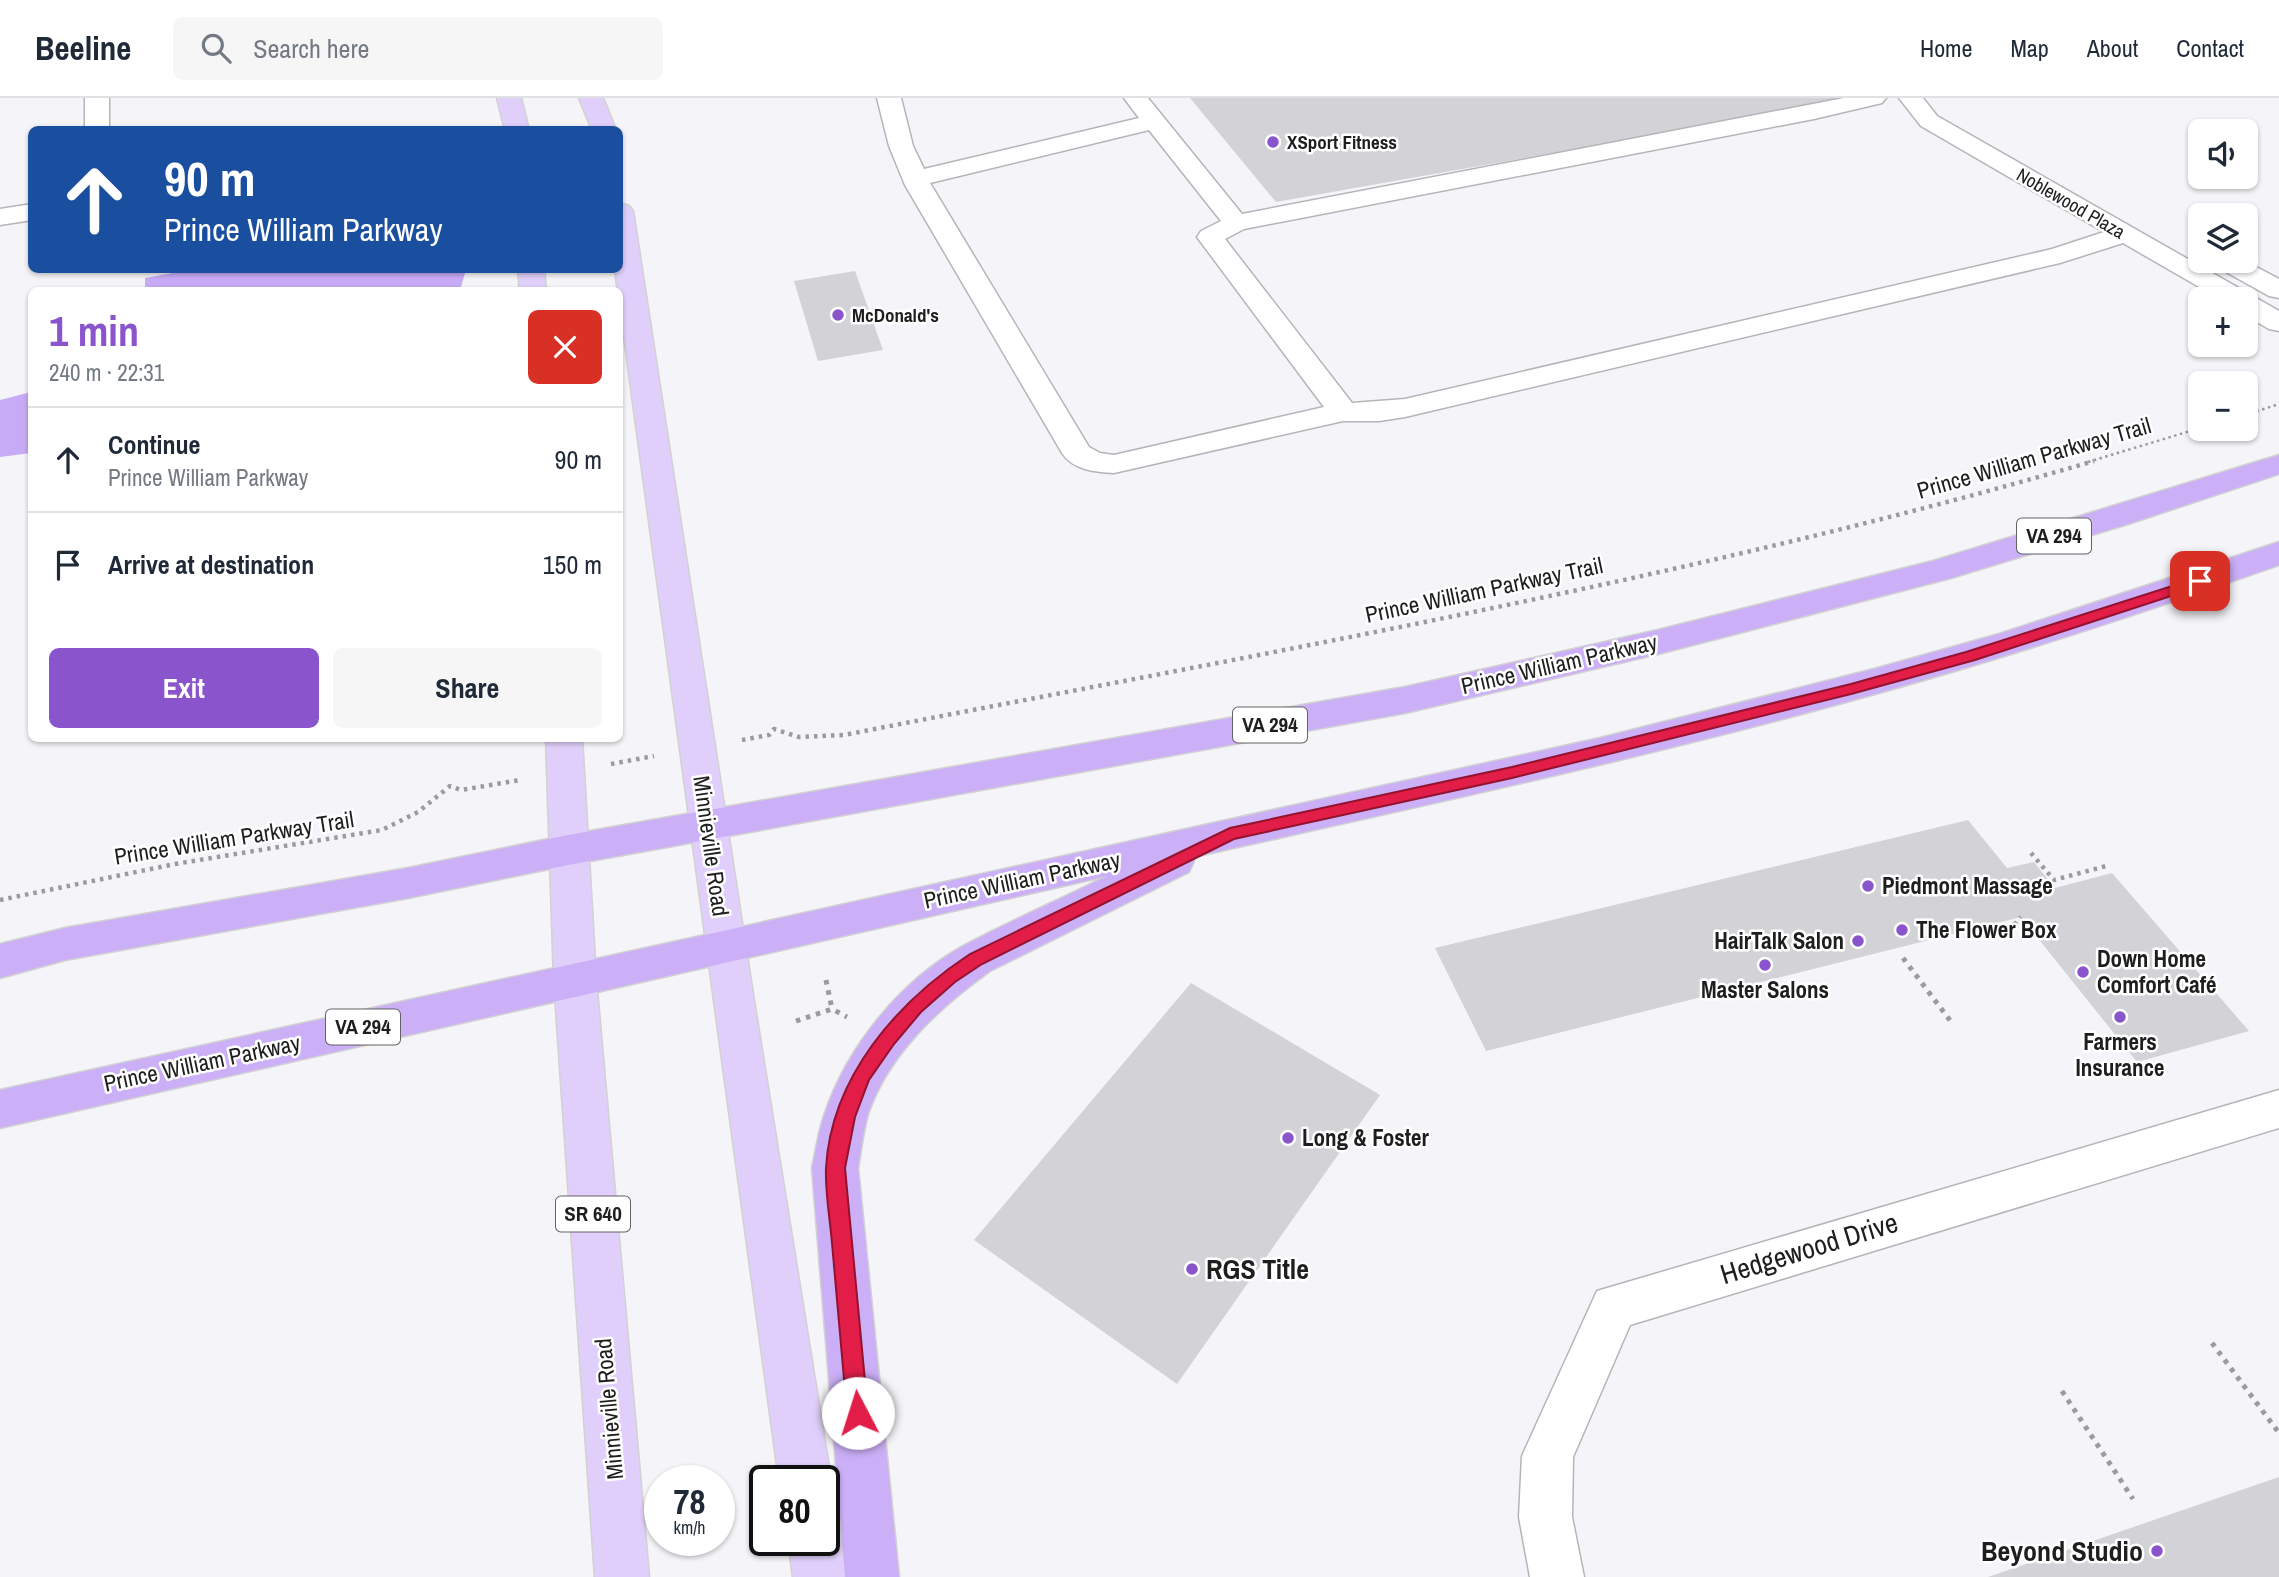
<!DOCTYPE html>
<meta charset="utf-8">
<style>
:root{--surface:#fff;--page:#f6f6f7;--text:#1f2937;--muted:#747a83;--line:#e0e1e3;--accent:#8a54cc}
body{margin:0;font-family:"Archivo Narrow",sans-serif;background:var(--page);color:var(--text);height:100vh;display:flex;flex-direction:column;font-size:26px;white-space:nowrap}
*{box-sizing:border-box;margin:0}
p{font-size:23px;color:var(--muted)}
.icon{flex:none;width:38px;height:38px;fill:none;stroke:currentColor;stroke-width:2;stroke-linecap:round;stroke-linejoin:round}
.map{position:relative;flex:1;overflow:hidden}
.side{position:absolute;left:28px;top:189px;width:595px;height:455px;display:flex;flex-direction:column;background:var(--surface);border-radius:10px;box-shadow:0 2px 5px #0004}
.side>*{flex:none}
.guide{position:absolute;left:28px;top:28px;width:595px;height:147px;border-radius:10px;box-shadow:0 2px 5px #0004;background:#1a4fa0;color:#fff;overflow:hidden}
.tools{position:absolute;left:2188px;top:21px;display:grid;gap:14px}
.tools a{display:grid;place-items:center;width:70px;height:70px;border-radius:10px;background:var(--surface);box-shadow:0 2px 5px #0004;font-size:35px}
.speed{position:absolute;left:644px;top:1367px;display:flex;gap:14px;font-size:35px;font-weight:700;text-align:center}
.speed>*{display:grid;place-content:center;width:91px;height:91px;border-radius:50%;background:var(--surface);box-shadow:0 2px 5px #0004;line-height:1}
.speed small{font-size:18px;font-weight:400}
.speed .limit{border:4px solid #111;border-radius:10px;background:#fff;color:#111}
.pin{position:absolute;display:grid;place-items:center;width:60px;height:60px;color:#fff;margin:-30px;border-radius:14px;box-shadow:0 4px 10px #0006}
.me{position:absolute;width:77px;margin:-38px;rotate:355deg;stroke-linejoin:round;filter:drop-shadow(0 0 5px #0008)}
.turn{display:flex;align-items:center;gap:24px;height:147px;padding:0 21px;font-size:32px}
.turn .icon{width:91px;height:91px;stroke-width:2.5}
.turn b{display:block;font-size:49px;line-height:60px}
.round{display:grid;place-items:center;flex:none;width:74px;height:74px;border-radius:10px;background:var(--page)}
.overview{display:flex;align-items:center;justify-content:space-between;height:119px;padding:0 21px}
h1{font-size:42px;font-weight:800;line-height:52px;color:var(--accent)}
.primary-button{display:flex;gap:14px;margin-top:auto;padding:14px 21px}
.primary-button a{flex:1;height:80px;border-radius:10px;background:var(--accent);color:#fff;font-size:28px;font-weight:800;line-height:80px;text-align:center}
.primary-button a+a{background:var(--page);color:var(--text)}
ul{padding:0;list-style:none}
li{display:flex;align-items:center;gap:21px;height:105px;padding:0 21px;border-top:2px solid var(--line)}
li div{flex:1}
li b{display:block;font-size:26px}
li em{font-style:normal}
header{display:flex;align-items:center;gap:42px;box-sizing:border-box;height:98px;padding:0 35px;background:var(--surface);border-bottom:2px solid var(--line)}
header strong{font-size:33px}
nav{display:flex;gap:38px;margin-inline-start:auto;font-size:24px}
.search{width:490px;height:63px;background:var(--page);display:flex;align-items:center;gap:18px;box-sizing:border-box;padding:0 24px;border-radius:10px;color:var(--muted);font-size:26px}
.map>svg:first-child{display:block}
.forest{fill:#c8abf7}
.building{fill:#d3d2d6}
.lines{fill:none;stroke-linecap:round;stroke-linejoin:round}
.minor-casing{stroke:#b5b4b8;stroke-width:3}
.major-casing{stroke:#d2d2d2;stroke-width:3}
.highway-casing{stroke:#d2d2d2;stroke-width:3}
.path-far2{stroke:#9b9a9d;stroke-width:2.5;stroke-dasharray:2.5 3.5;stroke-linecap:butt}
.path-far1{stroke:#9b9a9d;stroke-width:4.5;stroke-dasharray:3.5 5;stroke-linecap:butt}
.path{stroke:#9b9a9d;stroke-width:5;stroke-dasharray:4.5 6;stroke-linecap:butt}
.minor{fill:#fff;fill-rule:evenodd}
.major{fill:#e0cffa;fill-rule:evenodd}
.highway{fill:#cbaff7;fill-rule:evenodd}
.route{fill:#e11d48;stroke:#92132f;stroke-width:2}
.poi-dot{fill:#8a54cc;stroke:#fff;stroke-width:2.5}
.labels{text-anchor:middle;stroke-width:5;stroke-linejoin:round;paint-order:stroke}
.far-poi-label{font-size:19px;font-weight:bold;fill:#1e1e1f;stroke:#fff;text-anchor:start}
.far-street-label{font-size:19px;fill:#1e1e1f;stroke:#fff}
.shield{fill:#fff;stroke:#626262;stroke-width:2}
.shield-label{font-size:21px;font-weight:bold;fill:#1e1e1f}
.street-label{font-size:23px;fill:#1e1e1f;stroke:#fff}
.poi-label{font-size:23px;font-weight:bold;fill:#1e1e1f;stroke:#fff;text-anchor:start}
.near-street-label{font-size:28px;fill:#1e1e1f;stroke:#fff}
.near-poi-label{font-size:28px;font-weight:bold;fill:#1e1e1f;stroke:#fff;text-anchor:start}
</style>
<header>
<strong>Beeline</strong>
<div class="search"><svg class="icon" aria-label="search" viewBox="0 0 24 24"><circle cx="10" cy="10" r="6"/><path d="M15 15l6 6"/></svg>Search here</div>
<nav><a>Home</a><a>Map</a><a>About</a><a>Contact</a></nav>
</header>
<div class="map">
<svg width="2279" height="1479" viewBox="0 0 2279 1479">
<rect width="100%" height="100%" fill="#f5f4f8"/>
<!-- forest -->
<g class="forest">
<polygon points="189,172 466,172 460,192 145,192 145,180"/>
<polygon points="31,294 31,355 0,359 0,302"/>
</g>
<!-- building -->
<g class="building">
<polygon points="1190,0 1835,0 1836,1 1604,46 1276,104"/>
<polygon points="855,173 883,252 818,263 794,183"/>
<polygon points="1968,722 2007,770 2034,764 2055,790 2112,775 2249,933 2137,964 2021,819 1486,953 1435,850"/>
<polygon points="1191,885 1380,997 1177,1286 974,1142"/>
<polygon points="2279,1379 2279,1479 1988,1479"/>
</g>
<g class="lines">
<!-- minor casing -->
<g class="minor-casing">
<g id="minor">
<rect x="85" y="0" width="24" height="32"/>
<path d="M877 0H901L913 48 924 71 1139 20 1124 0H1148L1242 116 1844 0H1886L1882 5 1814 21 1244 131 1225 141 1352 305 1405 301 2052 151 2104 134 1921 28 1899 0H1923L1937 18 2279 213V233L2269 231 2245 217V201H2220L2123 145 2060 165 1405 319 1379 323H1343L1114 375C1095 374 1073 372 1062 355L905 87 889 48ZM1149 32 1221 123 1201 133 1197 139 1324 309 1114 357 1100 355 1089 349 930 85Z"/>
<polygon points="32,106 32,122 0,127 0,111"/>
<polygon points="2213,163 2245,163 2279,181 2279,200 2269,198 2217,169"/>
<polygon points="2279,992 2279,1030 1630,1227 1573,1359 1572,1419 1584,1479 1530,1479 1519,1419 1522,1358 1597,1193"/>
</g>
</g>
<!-- major casing -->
<g class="major-casing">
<g id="major">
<polygon points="497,0 521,0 529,32 505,32"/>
<polygon points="579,0 603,0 616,32 592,32"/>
<polygon points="620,105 629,108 633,113 754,903 831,1382 824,1398 824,1382 779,1382 615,172 620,172"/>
<polygon points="518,172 544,172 546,192 520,192"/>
<polygon points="546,640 582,640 596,881 649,1479 595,1479 554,881"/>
<polygon points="824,1420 833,1423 840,1442 847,1479 793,1479 788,1442 824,1442"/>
</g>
</g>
<!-- highway casing -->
<g class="highway-casing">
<g id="highway">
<polygon points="2279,357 2279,376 2128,426 1951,480 1658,556 1405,615 568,767 408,800 65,862 0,880 0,846 65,830 408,770 568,737 1405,589 1658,532 1933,463"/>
<path d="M2279 444V467C2146 514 2011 558 1875 596 1650 659 1421 708 1193 759L1194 763 1189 774 990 873C940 909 889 955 868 1016 863 1034 861 1052 858 1070L899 1479H845L812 1070C816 1053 818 1035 824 1018 846 950 900 883 963 848 1010 823 1059 802 1107 778L0 1030V992L1600 640 1874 571 1999 536Z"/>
</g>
</g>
<!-- path-far2 -->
<g class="path-far2">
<polyline points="2245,317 2279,306"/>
<polyline points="2088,364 2200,330"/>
</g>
<!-- path-far1 -->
<g class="path-far1">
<path d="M742 642 769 637 774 631 799 639 844 637C1262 555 1685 483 2094 363"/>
<polyline points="611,666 654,658"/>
<polyline points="2031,755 2054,782 2110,767"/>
<polyline points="0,802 175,766 382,732 418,714 450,688 461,692 520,682"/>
<polyline points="2009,833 2021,819"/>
</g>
<!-- path -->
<g class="path">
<polyline points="1903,860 1952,925"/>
<polyline points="826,882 832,911"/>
<polyline points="796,923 832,911 847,919"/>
<polyline points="2212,1245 2279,1335"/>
<polyline points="2062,1293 2133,1401"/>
</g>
<!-- minor -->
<use href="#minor" class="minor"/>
<!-- major -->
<use href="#major" class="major"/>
<!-- highway -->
<use href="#highway" class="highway"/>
</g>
<!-- route -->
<path class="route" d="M2200 479 2207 483 2205 487 1975 562 1851 596 1512 680 1234 741 982 866 955 884 921 914 894 946 869 982 855 1019 845 1070 868 1315 865 1323 858 1326 850 1323 847 1315C842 1259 837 1202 832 1145 830 1121 825 1094 826 1070 831 979 897 904 970 856L1230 730 1512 669 1851 586 1966 554Z"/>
<!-- markers -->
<g class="poi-dot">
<circle cx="1273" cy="44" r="7"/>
<circle cx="838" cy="217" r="7"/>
<circle cx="1868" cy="788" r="7"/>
<circle cx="1902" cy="832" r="7"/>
<circle cx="1858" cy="843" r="7"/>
<circle cx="1765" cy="867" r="7"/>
<circle cx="2083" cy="874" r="7"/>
<circle cx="2120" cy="919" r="7"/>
<circle cx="1288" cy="1040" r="7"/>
<circle cx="1192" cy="1171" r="7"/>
<circle cx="2157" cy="1453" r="7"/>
</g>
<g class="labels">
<!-- far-poi labels -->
<g class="far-poi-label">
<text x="1287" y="51">XSport Fitness</text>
<text x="852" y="224">McDonald's</text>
</g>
<!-- far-street labels -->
<g class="far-street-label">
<text transform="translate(2071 105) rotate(30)" y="7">Noblewood Plaza</text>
</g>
<!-- shield labels -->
<g class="shield">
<rect x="2017" y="420.5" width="74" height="35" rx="5"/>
<rect x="1233" y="609.5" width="74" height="35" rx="5"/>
<rect x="326" y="911.5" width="74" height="35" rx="5"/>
<rect x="556" y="1098.5" width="74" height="35" rx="5"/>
</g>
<g class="shield-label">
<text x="2054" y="445">VA 294</text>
<text x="1270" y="634">VA 294</text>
<text x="363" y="936">VA 294</text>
<text x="593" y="1123">SR 640</text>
</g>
<!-- street labels -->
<g class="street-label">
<text transform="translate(2034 360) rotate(-16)" y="8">Prince William Parkway Trail</text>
<text transform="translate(1484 492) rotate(-12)" y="8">Prince William Parkway Trail</text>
<text transform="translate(1559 566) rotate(-13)" y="8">Prince William Parkway</text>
<text transform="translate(234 740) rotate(-9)" y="8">Prince William Parkway Trail</text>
<text transform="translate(711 748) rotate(82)" y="8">Minnieville Road</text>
<text transform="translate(1022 782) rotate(-12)" y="8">Prince William Parkway</text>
<text transform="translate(202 965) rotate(-12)" y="8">Prince William Parkway</text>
<text transform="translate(609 1311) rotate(-95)" y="8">Minnieville Road</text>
</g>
<!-- poi labels -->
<g class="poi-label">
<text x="1882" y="796">Piedmont Massage</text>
<text x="1916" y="840">The Flower Box</text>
<text x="1844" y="851" text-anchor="end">HairTalk Salon</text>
<text x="2097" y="869">Down Home<tspan x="2097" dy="26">Comfort Café</tspan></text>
<text x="1765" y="900" text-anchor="middle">Master Salons</text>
<text x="2120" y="952" text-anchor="middle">Farmers<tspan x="2120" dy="26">Insurance</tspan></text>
<text x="1302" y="1048">Long &amp; Foster</text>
</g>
<!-- near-street labels -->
<g class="near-street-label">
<text transform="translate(1809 1150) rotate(-17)" y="10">Hedgewood Drive</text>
</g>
<!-- near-poi labels -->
<g class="near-poi-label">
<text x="1206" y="1181">RGS Title</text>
<text x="2143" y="1463" text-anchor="end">Beyond Studio</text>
</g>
</g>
</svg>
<div class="tools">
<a><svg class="icon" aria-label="sound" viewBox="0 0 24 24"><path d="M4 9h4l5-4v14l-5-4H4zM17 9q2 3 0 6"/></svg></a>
<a><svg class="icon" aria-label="layers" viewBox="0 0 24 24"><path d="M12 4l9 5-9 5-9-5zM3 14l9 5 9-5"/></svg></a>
<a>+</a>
<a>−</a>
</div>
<div class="speed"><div>78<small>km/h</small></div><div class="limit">80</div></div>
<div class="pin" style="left:2200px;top:483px;background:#d93025"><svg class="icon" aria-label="arrive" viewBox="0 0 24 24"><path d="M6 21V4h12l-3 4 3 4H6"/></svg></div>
<svg class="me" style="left:858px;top:1315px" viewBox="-20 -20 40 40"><circle r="19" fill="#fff"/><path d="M0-13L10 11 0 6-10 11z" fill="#e11d48"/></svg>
<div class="guide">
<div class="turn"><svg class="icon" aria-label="ahead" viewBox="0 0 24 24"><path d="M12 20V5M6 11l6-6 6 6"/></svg><div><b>90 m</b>Prince William Parkway</div></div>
</div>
<section class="side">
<div class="overview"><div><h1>1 min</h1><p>240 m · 22:31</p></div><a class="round" style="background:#d93025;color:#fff"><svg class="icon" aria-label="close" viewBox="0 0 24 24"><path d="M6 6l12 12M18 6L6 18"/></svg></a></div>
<ul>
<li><svg class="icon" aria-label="ahead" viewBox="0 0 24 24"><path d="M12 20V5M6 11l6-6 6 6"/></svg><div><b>Continue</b><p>Prince William Parkway</p></div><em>90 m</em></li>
<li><svg class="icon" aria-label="arrive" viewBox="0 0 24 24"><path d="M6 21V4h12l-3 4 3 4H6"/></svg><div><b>Arrive at destination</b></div><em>150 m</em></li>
</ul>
<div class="primary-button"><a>Exit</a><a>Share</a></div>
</section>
</div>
